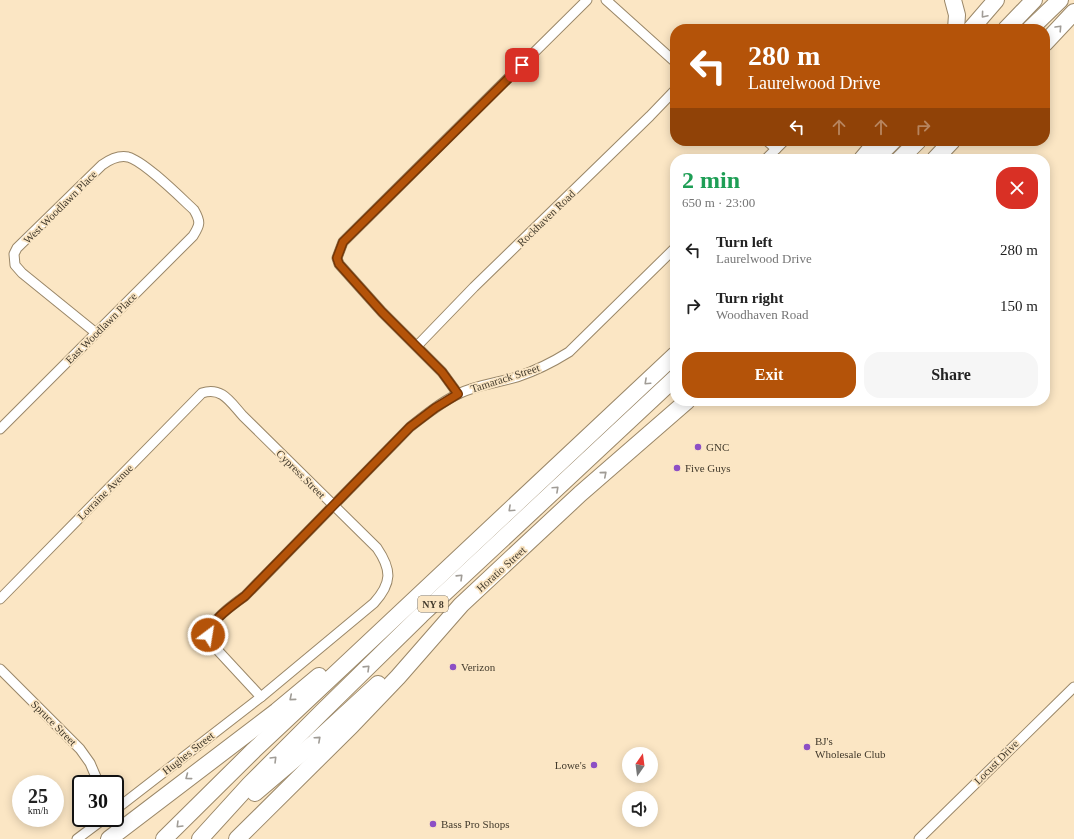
<!DOCTYPE html>
<meta charset="utf-8">
<style>
:root{--surface:#fff;--page:#f6f6f6;--text:#222;--muted:#767676;--accent:#b45309}
body{margin:0;font-family:Georgia,serif;background:var(--page);color:var(--text);height:100vh;display:flex;flex-direction:column;font-size:15px;white-space:nowrap}
*{box-sizing:border-box;margin:0}
p{font-size:13px;color:var(--muted)}
.icon{flex:none;width:22px;height:22px;fill:none;stroke:currentColor;stroke-width:2;stroke-linecap:round;stroke-linejoin:round}
.map{position:relative;flex:1;overflow:hidden}
.side{position:absolute;left:670px;top:154px;width:380px;height:252px;display:flex;flex-direction:column;background:var(--surface);border-radius:16px;box-shadow:0 2px 10px #0003}
.side>*{flex:none}
.banner{position:absolute;left:670px;top:24px;width:380px;height:122px;border-radius:16px;box-shadow:0 2px 10px #0003;background:#b45309;color:#fff;overflow:hidden}
.needle{width:26px;rotate:14deg}
.tools{position:absolute;left:622px;top:747px;display:grid;gap:8px}
.tools a{display:grid;place-items:center;width:36px;height:36px;border-radius:50%;background:var(--surface);box-shadow:0 2px 10px #0003;font-size:20px}
.speed{position:absolute;left:12px;top:775px;display:flex;gap:8px;font-size:20px;font-weight:700;text-align:center}
.speed>*{display:grid;place-content:center;width:52px;height:52px;border-radius:50%;background:var(--surface);box-shadow:0 2px 10px #0003;line-height:1}
.speed small{font-size:10px;font-weight:400}
.speed .limit{border:2px solid #111;border-radius:6px;background:#fff;color:#111}
.pin{position:absolute;display:grid;place-items:center;width:34px;height:34px;color:#fff;margin:-17px;border-radius:8px;box-shadow:0 2px 6px #0006}
.me{position:absolute;width:44px;margin:-22px;rotate:31deg;stroke-linejoin:round;filter:drop-shadow(0 0 3px #0008)}
.turn{display:flex;align-items:center;gap:14px;height:84px;padding:0 12px;font-size:18px}
.turn .icon{width:52px;height:52px;stroke-width:2.5}
.turn b{display:block;font-size:28px;line-height:34px}
.lanes{display:flex;align-items:center;height:38px;padding:0 12px;background:#0003;justify-content:center;gap:20px;direction:ltr}
.lanes .off{opacity:.35}
.round{display:grid;place-items:center;flex:none;width:42px;height:42px;border-radius:16px;background:var(--page)}
.head{display:flex;align-items:center;justify-content:space-between;height:68px;padding:0 12px}
h1{font-size:24px;font-weight:700;line-height:30px;color:#1e9e55}
.primary-button{display:flex;gap:8px;margin-top:auto;padding:8px 12px}
.primary-button a{flex:1;height:46px;border-radius:16px;background:var(--accent);color:#fff;font-size:16px;font-weight:700;line-height:46px;text-align:center}
.primary-button a+a{background:var(--page);color:var(--text)}
ul{padding:0;list-style:none}
li{display:flex;align-items:center;gap:12px;height:56px;padding:0 12px}
li div{flex:1}
li b{display:block;font-size:15px}
li em{font-style:normal}
.map>svg:first-child{display:block}
.lines{fill:none;stroke-linecap:round;stroke-linejoin:round}
.street-casing{stroke:#9a8768;stroke-width:11}
.highway-casing{stroke:#9a8768;stroke-width:18}
.street{stroke:#fff;stroke-width:9}
.highway{stroke:#fff;stroke-width:16}
.oneway{stroke:#a09c96}
.route-casing{stroke:#753606;stroke-width:10}
.route{stroke:#b45309;stroke-width:7}
.poi-dot{fill:#8d4fc5;stroke:#fbe6c4;stroke-width:1.5}
.labels{text-anchor:middle;stroke-width:3.5;stroke-linejoin:round;paint-order:stroke}
.shield{fill:#fbe6c4;stroke:#7a6e5a;stroke-width:1}
.shield-label{font-size:10px;font-weight:bold;fill:#423a2c}
.street-label{font-size:11px;fill:#423a2c;stroke:#fbe6c4}
.poi-label{font-size:11px;fill:#423a2c;stroke:#fbe6c4;text-anchor:start}
</style>
<div class="map">
<svg width="1074" height="839" viewBox="0 0 1074 839">
<rect width="100%" height="100%" fill="#fbe6c4"/>
<g class="lines">
<!-- street casing -->
<g class="street-casing">
<g id="street">
<polyline points="606,0 675,62"/>
<polyline points="767,141 776,149"/>
<polyline points="766,159 784,141"/>
<polyline points="417,346 474,287 650,116 675,90"/>
<polyline points="458,394 442,372 382,312 339,264 337,258 343,242 587,0"/>
<path d="M0 429 193 236C200 225 201 222 194 210 180 197 144 161 128 157 118 155 109 160 102 165L17 248 14 254 15 265 22 273 96 333"/>
<path d="M0 599 202 393C222 386 231 403 243 416L377 548C392 570 392 583 374 603L261 697 115 810"/>
<polyline points="0,669 80,749 90,763 99,784"/>
<path d="M261 697 210 642C209 640 208 638 208 636 207 623 235 603 245 596L410 427C425 415 440 403 458 394 476 385 497 383 517 377 535 371 553 362 569 352L675 248"/>
<polyline points="77,839 105,818"/>
<polyline points="919,839 1074,687"/>
</g>
</g>
<!-- highway casing -->
<g class="highway-casing">
<g id="highway">
<polyline points="953,0 957,15 956,29"/>
<polyline points="971,29 996,0"/>
<polyline points="1006,29 1034,0"/>
<polyline points="1030,29 1060,0"/>
<polyline points="1045,43 1074,12"/>
<polyline points="862,159 877,141"/>
<polyline points="875,159 893,141"/>
<polyline points="900,159 918,141"/>
<polyline points="935,159 952,141"/>
<polyline points="255,793 315,742 378,684"/>
<polyline points="109,839 277,711 319,676"/>
<polyline points="164,839 254,750 675,355"/>
<polyline points="200,839 250,784 322,712 421,615 675,378"/>
<polyline points="237,839 352,725 398,677 461,605 580,494 687,401"/>
</g>
</g>
<!-- street -->
<use href="#street" class="street"/>
<!-- highway -->
<use href="#highway" class="highway"/>
</g>
<!-- one-way arrows -->
<defs><path id="oneway-chevron" d="M-2-3.5L2.5 0L-2 3.5" fill="none" stroke-width="1.6" stroke-linecap="round" stroke-linejoin="round"/></defs>
<g class="oneway">
<use href="#oneway-chevron" transform="translate(984 15) rotate(130)"/>
<use href="#oneway-chevron" transform="translate(1059 28) rotate(-47)"/>
<use href="#oneway-chevron" transform="translate(647 382) rotate(137)"/>
<use href="#oneway-chevron" transform="translate(604 474) rotate(-41)"/>
<use href="#oneway-chevron" transform="translate(556 489) rotate(-43)"/>
<use href="#oneway-chevron" transform="translate(511 509) rotate(137)"/>
<use href="#oneway-chevron" transform="translate(460 577) rotate(-44)"/>
<use href="#oneway-chevron" transform="translate(367 668) rotate(-44)"/>
<use href="#oneway-chevron" transform="translate(292 698) rotate(140)"/>
<use href="#oneway-chevron" transform="translate(318 739) rotate(-42)"/>
<use href="#oneway-chevron" transform="translate(274 759) rotate(-45)"/>
<use href="#oneway-chevron" transform="translate(188 777) rotate(143)"/>
<use href="#oneway-chevron" transform="translate(179 825) rotate(135)"/>
</g>
<g class="lines">
<!-- route casing -->
<g class="route-casing">
<path id="route" d="M208 635C213 618 231 607 245 596L410 427 435 408 458 394 442 372 382 312 339 264 337 258 343 242 522 65"/>
</g>
<!-- route -->
<use href="#route" class="route"/>
</g>
<!-- markers -->
<g class="poi-dot">
<circle cx="698" cy="447" r="4"/>
<circle cx="677" cy="468" r="4"/>
<circle cx="453" cy="667" r="4"/>
<circle cx="807" cy="747" r="4"/>
<circle cx="594" cy="765" r="4"/>
<circle cx="433" cy="824" r="4"/>
</g>
<g class="labels">
<!-- shield labels -->
<rect class="shield" x="418" y="596" width="30" height="16" rx="3"/>
<g class="shield-label">
<text x="433" y="608">NY 8</text>
</g>
<!-- street labels -->
<g class="street-label">
<text transform="translate(60 207) rotate(-45)" y="4">West Woodlawn Place</text>
<text transform="translate(546 218) rotate(-44)" y="4">Rockhaven Road</text>
<text transform="translate(101 328) rotate(-45)" y="4">East Woodlawn Place</text>
<text transform="translate(505 378) rotate(-18)" y="4">Tamarack Street</text>
<text transform="translate(301 474) rotate(45)" y="4">Cypress Street</text>
<text transform="translate(105 492) rotate(-45)" y="4">Lorraine Avenue</text>
<text transform="translate(501 569) rotate(-42)" y="4">Horatio Street</text>
<text transform="translate(54 723) rotate(45)" y="4">Spruce Street</text>
<text transform="translate(188 753) rotate(-38)" y="4">Hughes Street</text>
<text transform="translate(996 762) rotate(-45)" y="4">Locust Drive</text>
</g>
<!-- poi labels -->
<g class="poi-label">
<text x="706" y="451">GNC</text>
<text x="685" y="472">Five Guys</text>
<text x="461" y="671">Verizon</text>
<text x="815" y="745">BJ's<tspan x="815" dy="13">Wholesale Club</tspan></text>
<text x="586" y="769" text-anchor="end">Lowe's</text>
<text x="441" y="828">Bass Pro Shops</text>
</g>
</g>
</svg>
<div class="tools">
<a><svg class="needle" viewBox="-14 -14 28 28"><path d="M0-13l5 13h-10z" fill="#e53935"/><path d="M0 13l5-13h-10z" fill="#767676"/></svg></a>
<a><svg class="icon" aria-label="sound" viewBox="0 0 24 24"><path d="M4 9h4l5-4v14l-5-4H4zM17 9q2 3 0 6"/></svg></a>
</div>
<div class="speed"><div>25<small>km/h</small></div><div class="limit">30</div></div>
<div class="pin" style="left:522px;top:65px;background:#d93025"><svg class="icon" aria-label="arrive" viewBox="0 0 24 24"><path d="M6 21V4h12l-3 4 3 4H6"/></svg></div>
<svg class="me" style="left:208px;top:635px" viewBox="-20 -20 40 40"><circle r="17" fill="#b45309" stroke="#fff" stroke-width="3"/><path d="M0-11L8 9 0 5-8 9z" fill="#fff"/></svg>
<div class="banner">
<div class="turn"><svg class="icon" aria-label="left" viewBox="0 0 24 24"><path d="M17 20v-9H6M10 6l-5 5 5 5"/></svg><div><b>280 m</b>Laurelwood Drive</div></div>
<div class="lanes"><svg class="icon" aria-label="left" viewBox="0 0 24 24"><path d="M17 20v-9H6M10 6l-5 5 5 5"/></svg><svg class="icon off" aria-label="ahead" viewBox="0 0 24 24"><path d="M12 20V5M6 11l6-6 6 6"/></svg><svg class="icon off" aria-label="ahead" viewBox="0 0 24 24"><path d="M12 20V5M6 11l6-6 6 6"/></svg><svg class="icon off" aria-label="right" viewBox="0 0 24 24"><path d="M7 20v-9h11M14 6l5 5-5 5"/></svg></div>
</div>
<section class="side">
<div class="head"><div><h1>2 min</h1><p>650 m · 23:00</p></div><a class="round" style="background:#d93025;color:#fff"><svg class="icon" aria-label="close" viewBox="0 0 24 24"><path d="M6 6l12 12M18 6L6 18"/></svg></a></div>
<ul>
<li><svg class="icon" aria-label="left" viewBox="0 0 24 24"><path d="M17 20v-9H6M10 6l-5 5 5 5"/></svg><div><b>Turn left</b><p>Laurelwood Drive</p></div><em>280 m</em></li>
<li><svg class="icon" aria-label="right" viewBox="0 0 24 24"><path d="M7 20v-9h11M14 6l5 5-5 5"/></svg><div><b>Turn right</b><p>Woodhaven Road</p></div><em>150 m</em></li>
</ul>
<div class="primary-button"><a>Exit</a><a>Share</a></div>
</section>
</div>
